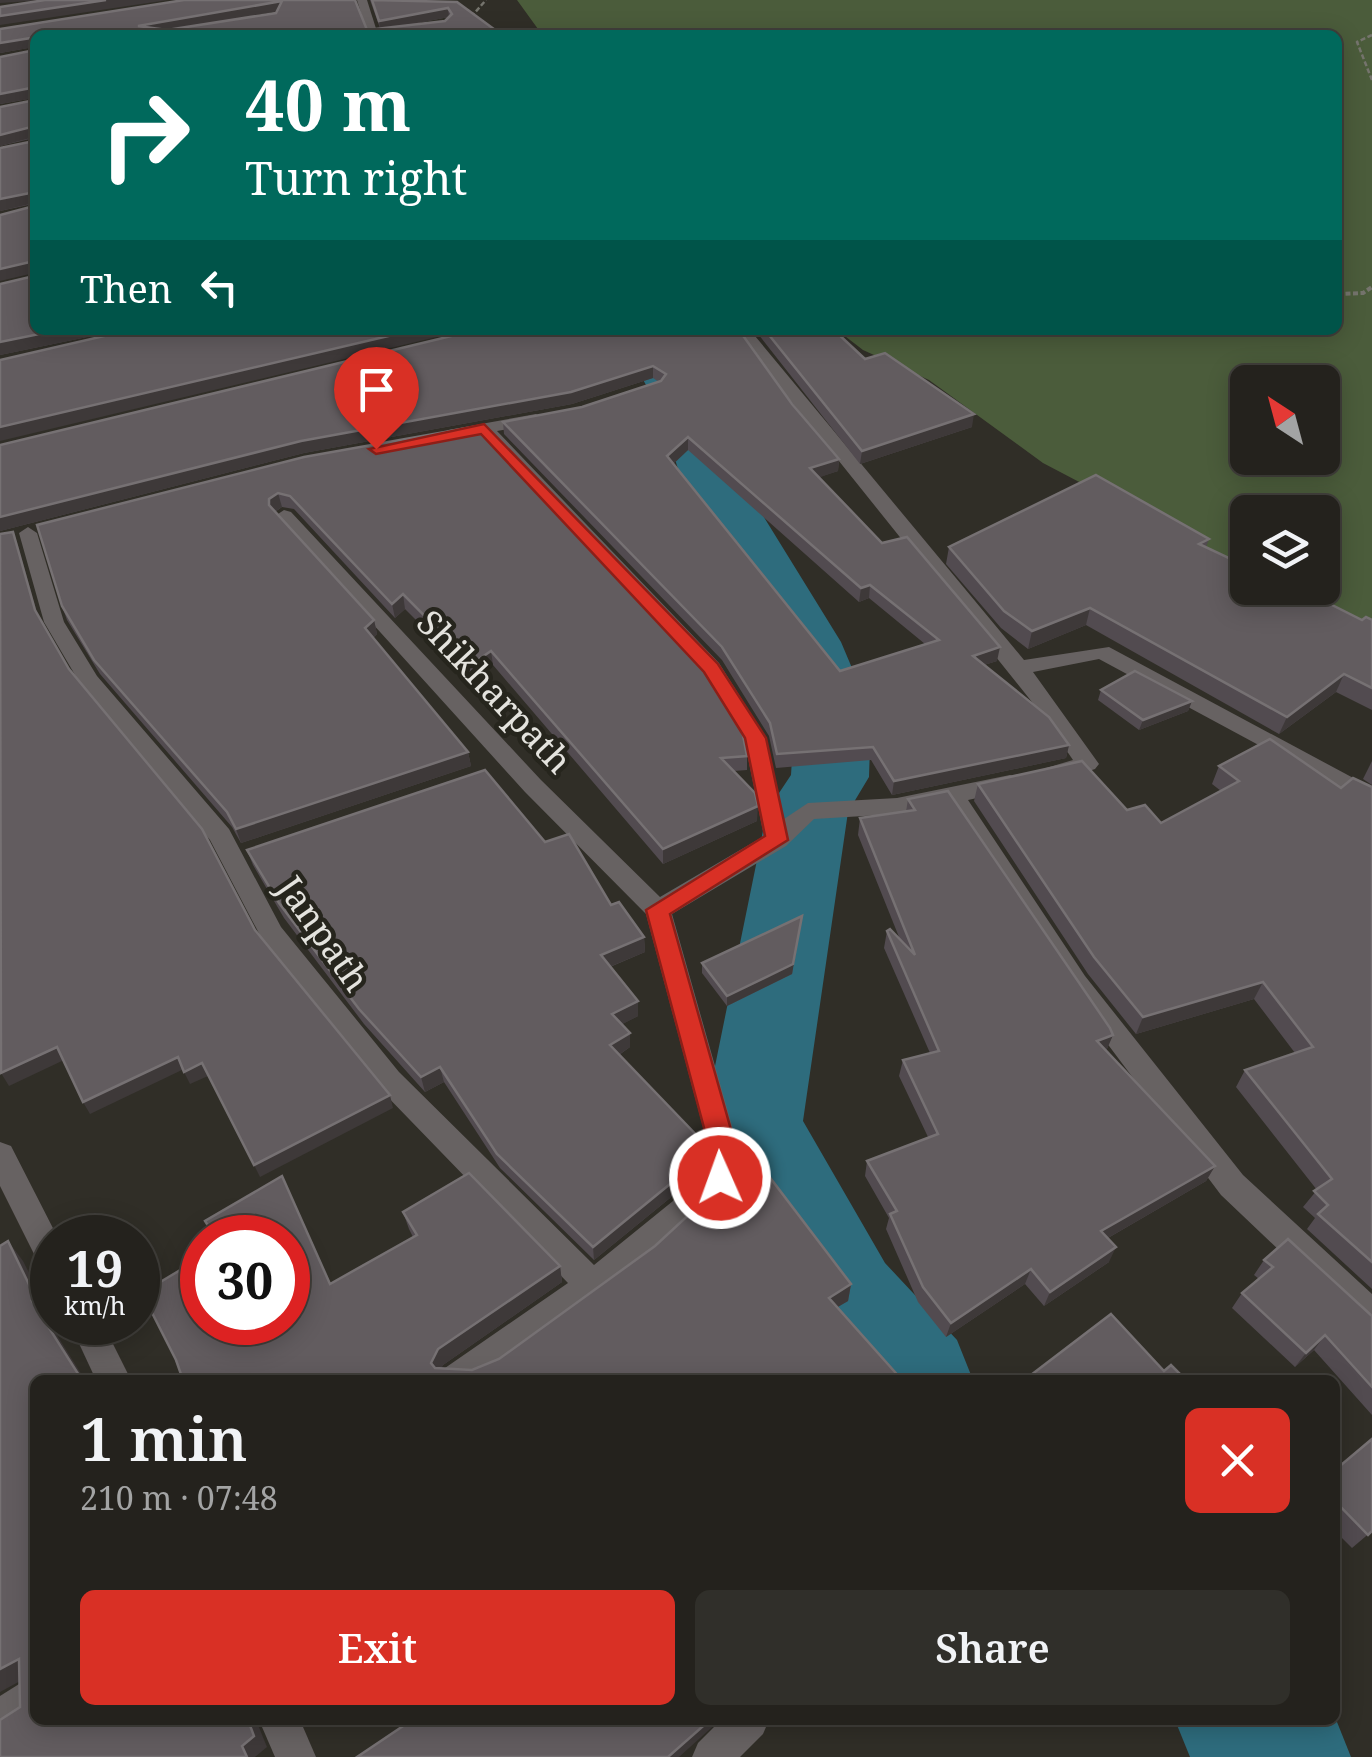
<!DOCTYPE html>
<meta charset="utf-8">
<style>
:root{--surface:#24221d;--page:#302f2a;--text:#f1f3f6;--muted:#a3a4a4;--line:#413f3b;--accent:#d93025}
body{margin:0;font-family:"Noto Serif",serif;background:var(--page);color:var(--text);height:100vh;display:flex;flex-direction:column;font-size:38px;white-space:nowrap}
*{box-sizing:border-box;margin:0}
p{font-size:32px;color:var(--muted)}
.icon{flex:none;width:55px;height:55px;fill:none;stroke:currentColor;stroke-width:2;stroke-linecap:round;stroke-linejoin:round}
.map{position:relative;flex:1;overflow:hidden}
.sheet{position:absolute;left:30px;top:1375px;width:1310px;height:350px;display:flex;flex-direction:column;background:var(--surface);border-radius:15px;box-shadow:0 5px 25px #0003,0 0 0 2px var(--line)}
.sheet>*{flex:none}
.top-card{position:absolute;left:30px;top:30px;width:1312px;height:305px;border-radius:15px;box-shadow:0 5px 25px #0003,0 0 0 2px var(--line);background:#00695c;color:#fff;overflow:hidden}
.needle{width:65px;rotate:324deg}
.controls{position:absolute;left:1230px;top:365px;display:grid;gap:20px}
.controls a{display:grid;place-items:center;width:110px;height:110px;border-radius:15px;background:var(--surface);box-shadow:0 5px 25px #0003,0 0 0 2px var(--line);font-size:50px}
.speed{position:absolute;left:30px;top:1215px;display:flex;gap:20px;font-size:50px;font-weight:700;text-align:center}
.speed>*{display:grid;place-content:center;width:130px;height:130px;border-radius:50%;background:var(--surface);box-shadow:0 5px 25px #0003,0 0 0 2px var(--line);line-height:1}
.speed small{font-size:25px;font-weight:400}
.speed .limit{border:15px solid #d22;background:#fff;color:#111}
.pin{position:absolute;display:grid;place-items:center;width:85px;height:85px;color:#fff;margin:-102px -42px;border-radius:50% 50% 50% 0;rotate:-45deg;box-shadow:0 0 10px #0007}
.pin .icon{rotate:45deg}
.me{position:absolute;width:110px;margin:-55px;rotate:358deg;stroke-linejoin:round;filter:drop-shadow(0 0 8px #0008)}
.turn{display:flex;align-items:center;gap:35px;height:210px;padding:0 50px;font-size:45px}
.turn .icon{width:130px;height:130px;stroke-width:2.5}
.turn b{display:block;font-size:70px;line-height:85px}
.then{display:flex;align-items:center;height:95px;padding:0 50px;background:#0003;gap:20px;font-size:38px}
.round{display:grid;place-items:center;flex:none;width:105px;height:105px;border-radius:15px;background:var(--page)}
.head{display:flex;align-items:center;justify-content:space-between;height:170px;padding:0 50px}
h1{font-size:60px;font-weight:600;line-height:75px}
.primary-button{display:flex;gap:20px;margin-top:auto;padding:20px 50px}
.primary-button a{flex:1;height:115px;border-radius:15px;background:var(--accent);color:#fff;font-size:40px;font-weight:600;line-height:115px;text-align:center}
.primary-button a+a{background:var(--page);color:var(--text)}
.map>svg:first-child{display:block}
.green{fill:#4b5c3b;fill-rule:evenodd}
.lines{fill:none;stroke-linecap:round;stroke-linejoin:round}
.river{fill:#2e6c7d;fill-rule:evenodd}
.path-far1{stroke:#75746d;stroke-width:2.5;stroke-dasharray:5 2.5;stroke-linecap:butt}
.path{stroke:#75746d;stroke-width:4;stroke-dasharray:5 2.5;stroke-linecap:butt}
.street{fill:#676262;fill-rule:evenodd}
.wall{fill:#524b50;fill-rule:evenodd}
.shaded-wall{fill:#3e3939}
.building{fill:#625c5f;stroke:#767173;stroke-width:2.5;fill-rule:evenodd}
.route{fill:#d93025;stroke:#8d1f18;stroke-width:2.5}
.labels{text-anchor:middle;stroke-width:9;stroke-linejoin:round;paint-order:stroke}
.street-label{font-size:35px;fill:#e4e3de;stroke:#26251d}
</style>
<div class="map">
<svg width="1372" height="1757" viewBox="0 0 1372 1757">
<rect width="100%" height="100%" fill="#302e27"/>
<!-- green -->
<path class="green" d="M517 0H1372V624L1288 588H1322V512H1248L1247 570 1043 463 929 380 863 350 837 330H1338V35H515L538 29ZM1248 382H1322V458H1248Z"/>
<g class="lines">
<!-- river -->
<g class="river">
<polygon points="615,330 667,330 717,408 746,488 841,642 871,713 869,777 848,812 803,1121 885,1263 957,1340 973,1380 843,1380 807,1337 703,1125 767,811 791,775 795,713 769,642 684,488 659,408"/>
<polygon points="1335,1717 1351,1757 1190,1757 1175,1720"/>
</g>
<!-- path-far1 -->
<g class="path-far1">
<polyline points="471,17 486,0"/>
<polyline points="1372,35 1357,42 1372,80"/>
</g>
<!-- path -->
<polyline class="path" points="1338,294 1363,293 1372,287"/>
<!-- street -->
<g class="street">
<polygon points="357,0 367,0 378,35 368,35"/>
<polygon points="734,330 750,330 1024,660 1109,647 1372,788 1372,806 1099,659 1033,672 1099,764 1095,769 1054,782 1046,780 1042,774 1046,768 1073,760 1040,712"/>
<path d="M536 414 545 419 542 423 497 431 719 663 766 738 784 819 808 803 897 798 1010 775 1018 777 1022 783 1018 789 968 800 1085 976 1243 1175 1372 1294V1332L1360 1327 1221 1195 1067 990 946 804 897 814 814 819 786 846 672 914 741 1158C703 1237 612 1290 543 1339 526 1351 506 1372 486 1379 474 1384 453 1380 440 1380L445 1368 568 1283 379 1088 263 941 210 840 78 680 44 622 19 533 28 527 37 533 64 622 97 676 229 829 281 927 399 1072 594 1265 673 1201 711 1157 646 914 525 792 275 516 284 510 291 512 541 780 660 897 764 836 744 738 703 672 480 434 448 440 439 435 448 430Z"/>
<polygon points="0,1142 11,1146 58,1238 52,1238 52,1272 41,1268 0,1186"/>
<polygon points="69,1322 102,1322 131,1380 96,1380"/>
<polygon points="35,1674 35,1719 0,1741 0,1696"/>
<polygon points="259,1720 300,1720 316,1757 275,1757"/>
<polygon points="721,1720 769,1720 763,1734 740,1757 692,1757 698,1743"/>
</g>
</g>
<!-- wall -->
<g class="wall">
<path d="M355 0 367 30 380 28 370 0H419L457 2 502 35H35L121 330 0 355V284L34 276V206L33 204 0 211 34 141V138L0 146 35 100 34 98 0 104V57L35 50 34 47 0 53V29ZM277 11 276 13 214 22ZM449 17 445 21 412 24Z"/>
<path d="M739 330 792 404 839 459 838 471 819 477 997 661 984 665 1069 745 1066 758 892 795 871 760 776 768 769 736 722 660 504 434 503 422 582 407 659 382 653 378 572 404 304 453 0 531V445ZM688 450 859 602 869 598 925 644 840 671 673 464Z"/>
<polygon points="755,330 834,330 865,359 972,427 860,464"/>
<polygon points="304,457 747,756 747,770 734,771 757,821 663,864 493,665 474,678 405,609 395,618 294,509 282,507 275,512 374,620 377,634 373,638 468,752 471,766 241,843 232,827 100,674 67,620 62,606"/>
<polygon points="1209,539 1206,547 1317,601 1362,620 1372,620 1372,710 1336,692 1279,734 1086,625 1028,649 1001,628 946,564 949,547"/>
<polygon points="1101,690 1192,701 1188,711 1139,730 1098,700"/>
<polygon points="1372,761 1372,785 1363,779"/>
<polygon points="1219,766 1341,788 1372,787 1372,1289 1307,1229 1315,1218 1303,1207 1317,1190 1236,1087 1245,1070 1295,1053 1254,999 1136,1034 1088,974 974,801 978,784 1127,810 1161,823 1221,791 1212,784"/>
<polygon points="908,799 1113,1035 1106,1051 1215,1166 1206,1181 1108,1238 1109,1262 1044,1306 1025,1284 946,1337 918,1302 886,1229 889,1218 865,1176 867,1161 928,1137 899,1076 903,1060 930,1053 884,948 887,931 899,937 858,835 860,818 906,812"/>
<polygon points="545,842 644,937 645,952 610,967 638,1001 638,1016 622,1024 630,1033 630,1047 619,1055 705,1158 670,1198 594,1260 500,1168 444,1082 425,1092 364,1024 284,918 253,865 247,850"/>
<polygon points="802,916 792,974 727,1006 702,973 702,963"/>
<polygon points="731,1167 749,1186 768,1175 851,1284 848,1301 837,1307 902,1380 183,1380 176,1360 142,1293 202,1257 202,1322 288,1322 288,1238 214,1238 205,1221 282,1176 330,1284 413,1237 409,1229 403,1212 469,1173 560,1266 562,1282 443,1365 441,1368 472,1370 499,1359 655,1246 707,1198"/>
<polygon points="1264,1260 1372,1316 1372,1415 1314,1350 1295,1367 1232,1308 1242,1293 1259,1279 1254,1275"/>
<polygon points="1335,1470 1372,1531 1352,1548 1335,1531"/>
</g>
<!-- shaded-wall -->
<g class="shaded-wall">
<polygon points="0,0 44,0 0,3"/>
<polygon points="106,0 168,0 0,25 0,16"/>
<polygon points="282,1 283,10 142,35 138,26"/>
<polygon points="448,8 449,17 380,30 379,21"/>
<polygon points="31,38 34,47 0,53 0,43"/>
<polygon points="31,88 34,98 0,104 0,94"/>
<polygon points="31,127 34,137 0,146 0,135"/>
<polygon points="30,193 34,203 0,211 0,199"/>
<polygon points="30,262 34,273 0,281 0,269"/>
<polygon points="59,330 121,330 0,355 0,342"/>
<polygon points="414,330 466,330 0,441 0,427"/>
<polygon points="653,366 653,378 572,404 304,453 0,531 0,517 301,441"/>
<polygon points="974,414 972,427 860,464 862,451"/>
<polygon points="688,437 688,450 668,469 667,456"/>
<polygon points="839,459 838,471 809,481 810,468"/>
<polygon points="278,493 282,507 273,513 269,505 269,499"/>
<polygon points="13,532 18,545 40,623 35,610"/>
<polygon points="870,585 869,598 859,602 861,588"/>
<polygon points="403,594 405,609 395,618 392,604"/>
<polygon points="1090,608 1086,625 1028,649 1032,631"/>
<polygon points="374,620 377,634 368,643 365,628"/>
<polygon points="1000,647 997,661 971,669 973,656"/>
<polygon points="491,651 493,665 474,678 472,664"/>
<polygon points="1344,674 1336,692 1279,734 1287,717"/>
<polygon points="1192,701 1188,711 1139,730 1143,720"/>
<polygon points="1069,745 1066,758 892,795 894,781"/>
<polygon points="468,752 471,766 241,843 236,829"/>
<polygon points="758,806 757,821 663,864 663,849"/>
<polygon points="802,916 792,974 727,1006 727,996"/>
<polygon points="644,937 645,952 602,970 601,955"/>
<polygon points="1263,982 1254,999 1136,1034 1143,1017"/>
<polygon points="638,1001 638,1016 613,1029 612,1014"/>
<polygon points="630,1033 630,1047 611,1060 610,1045"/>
<polygon points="1113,1035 1106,1051 1097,1041"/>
<polygon points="57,1047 64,1060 9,1086 1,1073"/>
<polygon points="178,1057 184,1069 90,1114 83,1102"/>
<polygon points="202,1063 208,1076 190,1084 184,1072"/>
<polygon points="440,1067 444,1082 425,1092 421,1077"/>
<polygon points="390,1095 393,1108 260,1177 254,1165"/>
<polygon points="705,1144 705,1158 670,1198 594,1260 593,1247"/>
<polygon points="1215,1166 1206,1181 1094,1246 1101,1231"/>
<polygon points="8,1241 23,1261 52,1318 48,1321 85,1380 82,1380 32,1301"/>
<polygon points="1116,1247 1109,1262 1044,1306 1050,1292"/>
<polygon points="560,1266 562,1282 443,1365 437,1379 431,1363 438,1349"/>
<polygon points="1031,1269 1025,1284 946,1337 951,1323"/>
<polygon points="851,1284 848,1301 826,1314 829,1298"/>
<polygon points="1325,1335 1314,1350 1295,1367 1306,1353"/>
<polygon points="19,1659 35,1673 0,1692 0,1669"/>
<polygon points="248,1720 256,1720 267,1747 255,1757 247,1757 242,1746"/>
<polygon points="710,1720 720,1720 679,1757 668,1757"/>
</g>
<!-- building -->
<g class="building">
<polygon points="45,0 106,0 0,16 0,7"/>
<path d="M184 0H355L367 30 445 21 452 14 448 8 379 21 372 0 457 2 502 35H35V330H59L0 342V284L34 276 30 262 0 269V215L34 206 30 193 0 199V148L34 141 31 127 0 135V107L35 100 31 88 0 94V57L35 50 31 38 0 43V29ZM282 1 276 13 167 30 138 26Z"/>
<polygon points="130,330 414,330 0,427 0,360"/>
<path d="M476 330H739L792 404 839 459 810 468 882 543 907 537 1000 647 973 656 1049 717 1069 745 894 781 873 747 777 754 770 723 722 647 503 422 582 407 661 381 666 374 653 366 571 392 301 441 0 517V445ZM688 437 861 588 870 585 939 640 840 671 667 456Z"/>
<polygon points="765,330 834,330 865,359 885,353 974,414 862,451"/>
<polygon points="478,426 700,660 741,725 747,756 721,758 755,793 758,806 663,849 491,651 472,664 403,594 392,604 290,496 278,493 269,499 269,505 374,620 365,628 468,752 236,829 227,812 94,660 62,606 37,525 304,457"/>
<polygon points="1096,475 1209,539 1199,544 1248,567 1248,588 1288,588 1317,601 1320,599 1362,620 1366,617 1372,620 1372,688 1344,674 1287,717 1090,608 1032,631 1004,611 949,547"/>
<polygon points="13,532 35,610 69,669 202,829 255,930 390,1095 254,1165 202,1063 184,1072 178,1057 83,1102 57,1047 1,1073 0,534"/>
<polygon points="1135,671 1192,701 1143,720 1101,690"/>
<polygon points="1270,739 1341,788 1353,778 1372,787 1372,1262 1318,1214 1328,1205 1314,1191 1332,1179 1245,1070 1313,1047 1263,982 1143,1017 1094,957 978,784 1082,761 1127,810 1145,805 1161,823 1239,781 1219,766"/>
<polygon points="485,770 545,842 569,834 611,905 619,902 644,937 601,955 638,1001 612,1014 630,1033 610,1045 705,1144 670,1184 593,1247 497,1154 440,1067 421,1077 359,1009 279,903 247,850"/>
<polygon points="948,791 1110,1028 1113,1035 1097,1041 1215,1166 1101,1231 1116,1247 1050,1292 1031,1269 951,1323 923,1287 890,1214 897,1211 867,1161 938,1134 903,1060 939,1051 887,931 890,929 915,955 860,818 915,810 908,799"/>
<polygon points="802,916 793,964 727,996 702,963"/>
<polygon points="731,1167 749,1186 768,1175 851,1284 829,1298 902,1380 183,1380 176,1360 142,1293 202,1257 202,1322 288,1322 288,1238 216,1238 205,1221 282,1176 330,1284 417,1235 403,1212 469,1173 560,1266 438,1349 431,1363 435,1368 472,1370 499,1359 655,1246 707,1198"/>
<polygon points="1288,1239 1372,1316 1372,1387 1325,1335 1306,1353 1242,1293 1273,1267 1264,1260"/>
<polygon points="8,1241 36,1299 32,1301 82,1380 35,1380 35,1720 248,1720 254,1736 242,1746 247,1757 0,1757 0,1720 20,1707 19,1659 0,1669 0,1246"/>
<polygon points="1111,1314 1164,1371 1171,1365 1186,1380 1035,1380 1031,1375"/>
<polygon points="1372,1439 1372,1531 1368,1535 1335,1501 1335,1470"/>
<polygon points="408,1720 710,1720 668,1757 357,1757 409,1722"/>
</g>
<!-- route -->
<polygon class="route" points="484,424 718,664 766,738 788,840 670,914 739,1158 729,1186 720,1190 710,1186 706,1178 712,1158 646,910 765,836 745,738 704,672 481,434 376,454 369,449"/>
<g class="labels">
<!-- street labels -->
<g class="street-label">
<text transform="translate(494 692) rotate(47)" y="12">Shikharpath</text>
<text transform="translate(323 934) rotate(55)" y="12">Janpath</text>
</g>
</g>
</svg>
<div class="controls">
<a><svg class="needle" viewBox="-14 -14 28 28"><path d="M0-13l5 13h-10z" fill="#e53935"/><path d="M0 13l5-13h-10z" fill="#a3a4a4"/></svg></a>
<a><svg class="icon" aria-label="layers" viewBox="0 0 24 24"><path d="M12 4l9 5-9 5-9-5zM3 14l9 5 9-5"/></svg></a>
</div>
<div class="speed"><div>19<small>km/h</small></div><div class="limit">30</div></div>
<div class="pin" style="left:376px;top:449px;background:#d93025"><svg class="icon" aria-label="arrive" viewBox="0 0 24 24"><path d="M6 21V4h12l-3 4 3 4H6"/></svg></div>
<svg class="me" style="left:720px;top:1178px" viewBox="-20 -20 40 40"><circle r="17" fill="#d93025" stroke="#fff" stroke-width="3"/><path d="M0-11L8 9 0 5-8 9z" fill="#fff"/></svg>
<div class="top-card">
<div class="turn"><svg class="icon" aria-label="right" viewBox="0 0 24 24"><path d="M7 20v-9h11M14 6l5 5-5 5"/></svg><div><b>40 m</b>Turn right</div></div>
<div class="then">Then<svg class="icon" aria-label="left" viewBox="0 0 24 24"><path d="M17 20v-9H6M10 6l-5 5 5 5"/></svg></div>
</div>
<section class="sheet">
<div class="head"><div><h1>1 min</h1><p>210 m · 07:48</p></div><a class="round" style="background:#d93025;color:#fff"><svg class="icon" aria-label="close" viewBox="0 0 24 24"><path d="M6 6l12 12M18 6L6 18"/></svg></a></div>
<div class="primary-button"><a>Exit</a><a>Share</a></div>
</section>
</div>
